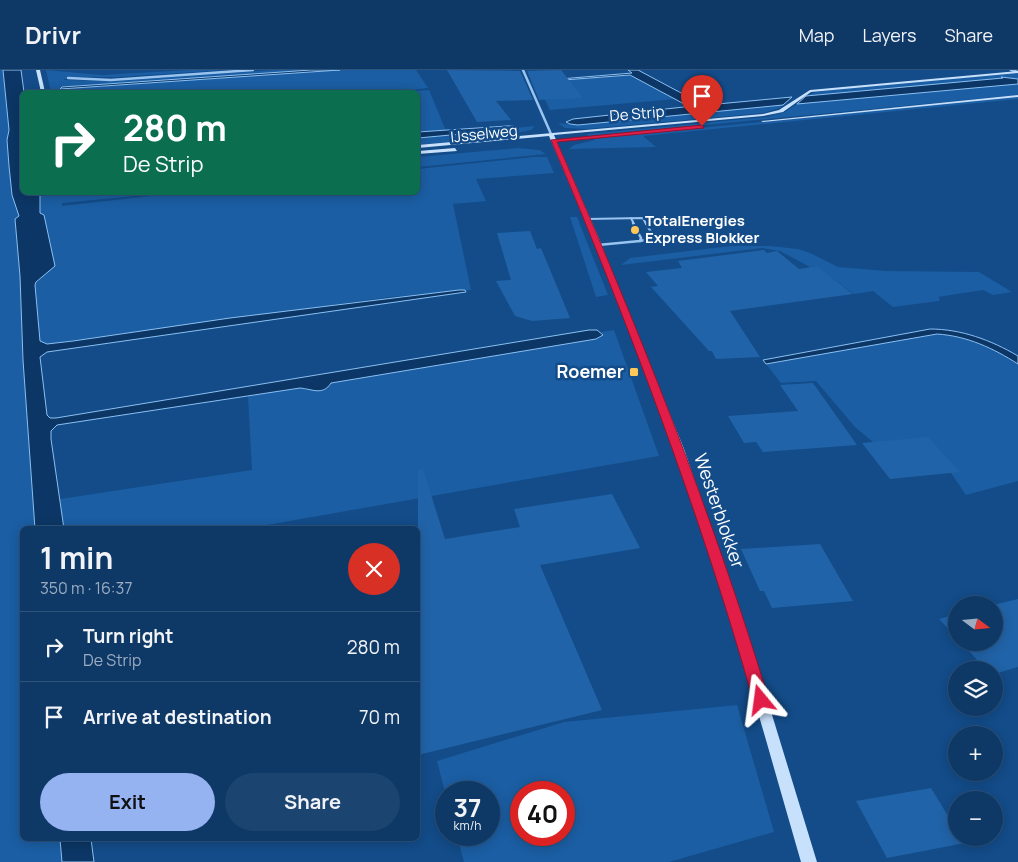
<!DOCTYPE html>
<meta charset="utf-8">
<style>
:root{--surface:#0e3967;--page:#1c4470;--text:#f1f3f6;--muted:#9bacc0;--line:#2e537b;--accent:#95b2f1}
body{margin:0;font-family:Manrope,sans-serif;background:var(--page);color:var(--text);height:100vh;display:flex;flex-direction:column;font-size:19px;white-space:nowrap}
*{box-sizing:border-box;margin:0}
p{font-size:16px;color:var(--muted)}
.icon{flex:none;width:28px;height:28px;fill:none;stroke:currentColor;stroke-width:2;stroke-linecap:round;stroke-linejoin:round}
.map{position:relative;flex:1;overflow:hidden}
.side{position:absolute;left:20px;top:456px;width:400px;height:315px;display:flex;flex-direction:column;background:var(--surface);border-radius:8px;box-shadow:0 2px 12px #0003,0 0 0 1px var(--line)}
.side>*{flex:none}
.guide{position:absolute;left:20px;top:20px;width:400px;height:105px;border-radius:8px;box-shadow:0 2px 12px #0003,0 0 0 1px var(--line);background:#0b6e4f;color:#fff;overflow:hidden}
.needle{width:32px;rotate:106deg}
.controls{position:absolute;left:948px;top:526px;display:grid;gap:10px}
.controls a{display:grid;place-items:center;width:55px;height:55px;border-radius:50%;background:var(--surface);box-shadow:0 2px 12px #0003,0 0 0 1px var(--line);font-size:25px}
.speed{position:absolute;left:435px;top:711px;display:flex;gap:10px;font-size:25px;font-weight:700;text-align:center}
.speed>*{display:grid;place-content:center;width:65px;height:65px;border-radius:50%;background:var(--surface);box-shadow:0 2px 12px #0003,0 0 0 1px var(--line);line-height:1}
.speed small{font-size:12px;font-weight:400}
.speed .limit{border:8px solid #d22;background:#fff;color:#111}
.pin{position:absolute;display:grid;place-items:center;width:42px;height:42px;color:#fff;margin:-51px -21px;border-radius:50% 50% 50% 0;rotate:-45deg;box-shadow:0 0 5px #0007}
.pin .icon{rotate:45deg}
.me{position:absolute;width:55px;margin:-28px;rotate:344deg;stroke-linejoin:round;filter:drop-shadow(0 0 4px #0008)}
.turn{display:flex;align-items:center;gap:18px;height:105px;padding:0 20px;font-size:22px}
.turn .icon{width:65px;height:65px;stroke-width:2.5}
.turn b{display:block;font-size:35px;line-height:42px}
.round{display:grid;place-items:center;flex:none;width:52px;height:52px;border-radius:26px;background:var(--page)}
.summary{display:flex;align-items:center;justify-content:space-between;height:85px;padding:0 20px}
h1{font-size:30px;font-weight:700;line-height:38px}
.primary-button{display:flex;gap:10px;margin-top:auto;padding:10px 20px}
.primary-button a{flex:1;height:58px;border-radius:30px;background:var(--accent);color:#111;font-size:20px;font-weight:700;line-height:58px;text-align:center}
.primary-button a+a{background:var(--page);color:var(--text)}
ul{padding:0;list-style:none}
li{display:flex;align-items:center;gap:15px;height:70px;padding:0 20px;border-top:1px solid var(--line)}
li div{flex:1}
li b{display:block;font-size:19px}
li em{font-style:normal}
header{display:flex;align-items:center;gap:30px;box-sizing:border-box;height:70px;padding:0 25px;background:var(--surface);border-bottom:1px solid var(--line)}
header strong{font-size:24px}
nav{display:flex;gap:28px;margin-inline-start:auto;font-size:18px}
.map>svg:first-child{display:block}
.green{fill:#1b5ea3;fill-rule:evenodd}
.water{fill:#0c3665;stroke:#8bc0f3}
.building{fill:#2163a8}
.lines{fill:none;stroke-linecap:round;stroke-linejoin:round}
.lane-far1{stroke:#99c4f0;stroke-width:2}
.lane{stroke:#99c4f0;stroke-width:2.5}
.street{stroke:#99c4f0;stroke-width:2.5}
.secondary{fill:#c7e0fb;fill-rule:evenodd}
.route{fill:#e11d48;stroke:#92132f}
.poi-dot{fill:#ffc758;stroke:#134c89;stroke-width:2}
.labels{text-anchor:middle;stroke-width:5;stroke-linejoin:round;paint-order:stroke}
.far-street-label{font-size:15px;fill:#fff;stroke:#134c89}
.far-poi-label{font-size:15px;font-weight:bold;fill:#fff;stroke:#134c89;text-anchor:start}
.poi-label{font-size:18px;font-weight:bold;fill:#fff;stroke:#134c89;text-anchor:end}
.street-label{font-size:18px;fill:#fff;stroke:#134c89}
</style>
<header>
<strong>Drivr</strong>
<nav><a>Map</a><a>Layers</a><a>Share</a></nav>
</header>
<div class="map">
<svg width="1018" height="792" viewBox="0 0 1018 792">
<rect width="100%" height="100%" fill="#134c89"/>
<!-- green -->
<g class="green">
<polygon points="0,0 3,0 9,60 7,70 9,96 12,125 19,146 15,150 20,206 23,290 35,459 22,459 22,769 60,769 62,792 0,792"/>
<polygon points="46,0 102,5 189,0 226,0 117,7 72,7 63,10 114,11 273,0 311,0 62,17 61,19 340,0 416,0 428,18 403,21 404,22 429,20 446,61 418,62 418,22 51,22"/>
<polygon points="1015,3 1018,4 1018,9 1005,7 1003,7 1005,8 806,26 816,22 851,17"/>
<polygon points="629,4 676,29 550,40 536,11"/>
<polygon points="1018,14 1018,25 588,66 587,64 767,47 785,42 797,34"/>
<polygon points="1018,27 1018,29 643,66 656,77 569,79 574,75 595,70 594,69 616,66"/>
<polygon points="783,35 780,38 763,43 586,59 565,58 558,53 578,55"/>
<polygon points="535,56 531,60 511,64 512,65 418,75 418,68"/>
<polygon points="518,78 539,80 546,84 418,97 418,87"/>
<polygon points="534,87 547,87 554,103 476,109 486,131 453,134 471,220 390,227 47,274 40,271 35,215 42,207 40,123 166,123 62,133 62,136 186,122 418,122 418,99"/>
<polygon points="570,147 577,147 608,225 596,227"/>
<polygon points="731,176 770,176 798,179 810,183 838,197 886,201 979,202 1012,222 993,225 983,220 938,227 940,229 939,231 893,237 873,221 854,224 816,196 810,197 780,181 762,178 621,195 630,188"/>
<polygon points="614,260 659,386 244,459 64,459 60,429 252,400 248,326 300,318 320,321 331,313 596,269 603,265 601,262"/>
<path d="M937 264C967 266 993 278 1018 294V411L966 425 930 372H873L855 357 816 311 781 313 766 294Z"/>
<path d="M737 635 774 762 669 792H464L457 765H489V722H446V726L437 691 564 652ZM521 722H564V765H521Z"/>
</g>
<!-- water -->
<g class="water">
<path d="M3 0H21L24 22 22 122 40 123V143L44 145 55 196 36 212 35 215 40 271 47 274 73 271 230 248 459 220H465L466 222 47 282 40 287 47 345 50 348H56L589 260H597L603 265 596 269 331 313C323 326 312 319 300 318L57 355 51 361V369L64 459H35L23 290 20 206 15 149 19 146 12 125 9 96 7 70 9 60Z"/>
<polygon points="311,0 340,0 60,19 62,17"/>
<polygon points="628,0 638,0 698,32 707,35 792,27 783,35 578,55 570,54 566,52 573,49 684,37 686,35 630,5 550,11 548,10 632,3"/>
<polygon points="1001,7 1018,9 1018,14 797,34 806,26 1003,8"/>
<polygon points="507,56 514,56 516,59 418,68 418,62"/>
<path d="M930 259C961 259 991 270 1018 286V294C993 278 967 266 937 264L766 294 763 290Z"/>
<polygon points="60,769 91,769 94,792 62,792"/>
</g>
<!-- building -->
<g class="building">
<polygon points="447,0 520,1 533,30 496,31 511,50 477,52"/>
<polygon points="561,0 583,28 539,30 527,1"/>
<polygon points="530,161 537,179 541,178 570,248 532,251 515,246 496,211 511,210 497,163"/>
<polygon points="764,180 767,183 777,181 799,199 817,196 853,224 730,241 760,287 716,289 712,281 709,281 651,217 658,216 646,202 682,198 678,191"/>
<polygon points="813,313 857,375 763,382 756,372 744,373 728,346 798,341 780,315"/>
<polygon points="928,367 960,402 890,409 862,373"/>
<polygon points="423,399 445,469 520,457 514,439 612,424 640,478 540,495 602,640 418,685 418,400"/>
<polygon points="820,474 853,531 772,538 764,521 760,521 741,479"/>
<polygon points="1018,529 1018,597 994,604 994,600 986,600 961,572 994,572 993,535"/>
<polygon points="956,544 956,567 939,549"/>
<polygon points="931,718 956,759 956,768 961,768 965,773 887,788 856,731"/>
</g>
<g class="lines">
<!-- lane-far1 -->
<g class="lane-far1">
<polyline points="631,148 634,154"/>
<polyline points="587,149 643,148 646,154"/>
</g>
<!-- lane -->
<g class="lane">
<polyline points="640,171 654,168 646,153"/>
<polyline points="598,175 640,171 641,168 633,153"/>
</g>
<!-- street -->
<g class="street">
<polyline points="523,0 551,64"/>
<polyline points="1011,0 1018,2"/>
<polyline points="68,8 111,10 253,0"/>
</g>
<!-- secondary -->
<g class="secondary">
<polygon points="36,0 40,0 45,22 41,22"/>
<path d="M1018 1V3L811 22 783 42 763 46 554 65 598 166 684 379 740 540 817 792H801C761 654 723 514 674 378 635 273 593 169 549 66L418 78V75L763 44 779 40 810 20Z"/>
<polygon points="1018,25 1018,27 763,52 761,51"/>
<polygon points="455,78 457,81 418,84 418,81"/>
</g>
</g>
<!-- route -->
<path class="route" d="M702 55 704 58 557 72C637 254 711 439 769 630L766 635 761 637 755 635 753 630C699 439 628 253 551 70Z"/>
<!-- markers -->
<g class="poi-dot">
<circle cx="635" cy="160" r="5"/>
<rect x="629" y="297" width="10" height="10" rx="2.5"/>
</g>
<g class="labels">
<!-- far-street labels -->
<g class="far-street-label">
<text transform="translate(637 44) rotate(-5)" y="5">De Strip</text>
<text transform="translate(484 64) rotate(-6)" y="5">IJsselweg</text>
</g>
<!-- far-poi labels -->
<g class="far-poi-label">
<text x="645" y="156">TotalEnergies<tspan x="645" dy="17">Express Blokker</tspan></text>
</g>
<!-- poi labels -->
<g class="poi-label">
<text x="624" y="308">Roemer</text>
</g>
<!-- street labels -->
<g class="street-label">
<text transform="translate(719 441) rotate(71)" y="6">Westerblokker</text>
</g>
</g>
</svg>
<div class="controls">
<a><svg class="needle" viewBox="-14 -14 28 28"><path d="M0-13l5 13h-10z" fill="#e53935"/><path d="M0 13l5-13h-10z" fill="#9bacc0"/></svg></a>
<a><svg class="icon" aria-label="layers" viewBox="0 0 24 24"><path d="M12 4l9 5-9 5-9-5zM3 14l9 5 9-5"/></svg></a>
<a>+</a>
<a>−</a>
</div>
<div class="speed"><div>37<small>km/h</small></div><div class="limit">40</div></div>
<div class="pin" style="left:702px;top:56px;background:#d93025"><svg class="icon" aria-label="arrive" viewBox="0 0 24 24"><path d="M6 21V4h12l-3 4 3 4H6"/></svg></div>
<svg class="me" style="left:761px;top:630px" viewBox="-20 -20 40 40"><path d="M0-17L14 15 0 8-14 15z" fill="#e11d48" stroke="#fff" stroke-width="4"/></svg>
<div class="guide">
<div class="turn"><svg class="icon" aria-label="right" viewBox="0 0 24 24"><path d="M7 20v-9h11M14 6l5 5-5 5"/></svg><div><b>280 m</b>De Strip</div></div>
</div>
<section class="side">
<div class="summary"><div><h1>1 min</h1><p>350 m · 16:37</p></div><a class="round" style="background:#d93025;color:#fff"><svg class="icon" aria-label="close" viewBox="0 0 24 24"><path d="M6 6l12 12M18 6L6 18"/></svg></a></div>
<ul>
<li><svg class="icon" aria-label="right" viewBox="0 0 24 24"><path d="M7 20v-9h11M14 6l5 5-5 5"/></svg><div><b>Turn right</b><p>De Strip</p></div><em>280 m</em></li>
<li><svg class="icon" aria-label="arrive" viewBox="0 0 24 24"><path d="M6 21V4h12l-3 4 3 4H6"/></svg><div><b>Arrive at destination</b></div><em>70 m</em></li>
</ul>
<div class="primary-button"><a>Exit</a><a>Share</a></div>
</section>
</div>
